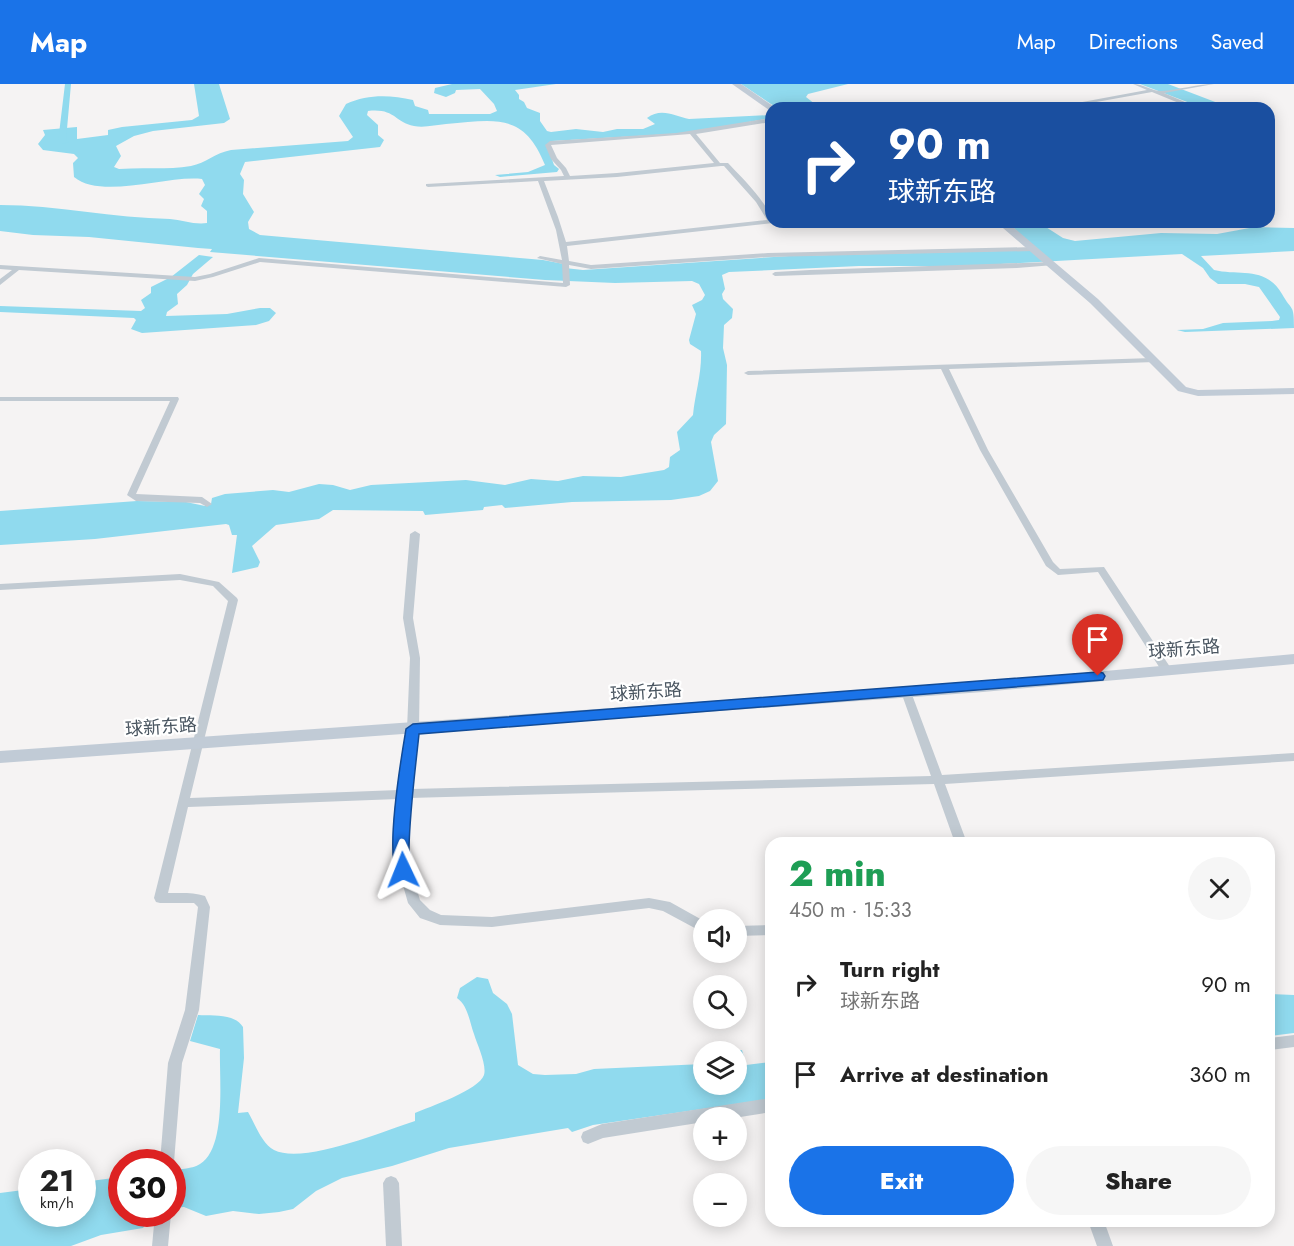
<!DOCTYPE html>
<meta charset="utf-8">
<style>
:root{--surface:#fff;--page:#f6f6f6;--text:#222;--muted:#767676;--accent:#1a73e8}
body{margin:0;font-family:Jost,"Noto Sans SC",sans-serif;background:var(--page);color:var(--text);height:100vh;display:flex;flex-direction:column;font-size:22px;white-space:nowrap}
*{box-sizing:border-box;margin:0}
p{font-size:20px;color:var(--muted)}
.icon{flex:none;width:33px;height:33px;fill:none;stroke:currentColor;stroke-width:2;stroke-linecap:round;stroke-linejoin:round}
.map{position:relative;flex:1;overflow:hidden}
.side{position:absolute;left:765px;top:753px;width:510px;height:390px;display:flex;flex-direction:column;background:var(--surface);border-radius:18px;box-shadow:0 3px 15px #0003}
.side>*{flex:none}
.hud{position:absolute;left:765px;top:18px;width:510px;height:126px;border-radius:18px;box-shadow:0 3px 15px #0003;background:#1a4fa0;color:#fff;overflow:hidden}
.fabs{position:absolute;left:693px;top:825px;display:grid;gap:12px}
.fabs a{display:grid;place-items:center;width:54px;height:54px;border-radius:50%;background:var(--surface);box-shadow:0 3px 15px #0003;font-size:30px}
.speed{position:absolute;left:18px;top:1065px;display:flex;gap:12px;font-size:30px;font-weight:700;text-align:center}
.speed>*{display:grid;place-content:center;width:78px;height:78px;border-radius:50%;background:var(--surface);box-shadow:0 3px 15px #0003;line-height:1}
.speed small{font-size:15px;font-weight:400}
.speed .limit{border:9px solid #d22;background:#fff;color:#111}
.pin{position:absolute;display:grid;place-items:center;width:51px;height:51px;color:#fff;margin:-62px -26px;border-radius:50% 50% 50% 0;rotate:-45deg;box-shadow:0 0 6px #0007}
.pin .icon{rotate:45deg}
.me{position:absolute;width:66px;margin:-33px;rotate:358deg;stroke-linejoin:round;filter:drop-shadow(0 0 4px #0008)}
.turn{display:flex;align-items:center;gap:21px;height:126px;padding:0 24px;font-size:27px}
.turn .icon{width:78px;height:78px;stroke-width:2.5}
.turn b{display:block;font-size:42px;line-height:51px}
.round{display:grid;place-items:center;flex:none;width:63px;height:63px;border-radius:32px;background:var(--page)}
.headline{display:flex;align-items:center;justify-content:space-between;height:102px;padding:0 24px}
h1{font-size:36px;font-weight:800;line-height:45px;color:#1e9e55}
.cta{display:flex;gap:12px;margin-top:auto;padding:12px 24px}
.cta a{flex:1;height:69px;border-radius:36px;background:var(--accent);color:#fff;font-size:24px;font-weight:800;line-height:69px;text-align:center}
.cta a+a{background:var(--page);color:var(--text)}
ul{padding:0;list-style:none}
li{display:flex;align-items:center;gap:18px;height:90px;padding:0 24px}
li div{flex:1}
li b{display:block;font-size:22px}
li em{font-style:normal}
header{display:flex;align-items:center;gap:36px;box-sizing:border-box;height:84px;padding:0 30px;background:var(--accent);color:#fff}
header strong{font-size:28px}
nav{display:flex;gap:33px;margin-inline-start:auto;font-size:21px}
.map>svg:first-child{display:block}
.water{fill:#90daee}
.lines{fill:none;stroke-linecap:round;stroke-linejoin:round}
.canal{fill:#90daee;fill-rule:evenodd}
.street{fill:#c1cad2;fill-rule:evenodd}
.secondary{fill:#c1cbd6;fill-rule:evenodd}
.route{fill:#1a73e8;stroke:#114b97;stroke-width:1.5}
.labels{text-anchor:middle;stroke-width:4.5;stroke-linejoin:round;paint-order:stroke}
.street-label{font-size:18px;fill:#4a5661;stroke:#fff}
</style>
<header>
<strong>Map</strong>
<nav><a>Map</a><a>Directions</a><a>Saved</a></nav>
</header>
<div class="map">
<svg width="1294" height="1162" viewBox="0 0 1294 1162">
<rect width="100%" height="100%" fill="#f5f3f3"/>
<!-- water -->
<g class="water">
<path d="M194 0H219L230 35 224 39 153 47 134 52 116 62 121 72 114 83 119 85C143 83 167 86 191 82 206 79 215 69 231 66L348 57 353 53 339 32 346 20C368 10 390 11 413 16L415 22 428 26 429 30H490L497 27 494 20 480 5 456 6 455 9 446 13 434 9 435 4 452 0H556L515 6 519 11V15L524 18 527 24 540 29V37L547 47 551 48 576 45 603 48 617 45H643L655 40 647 34C661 23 675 32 689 35L771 31V34L688 49 552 57 547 61 554 81 559 85 557 88 500 93 495 91 528 88 545 81C524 28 495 36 446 40 436 41 424 44 414 42 394 38 395 24 368 27L367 31 378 41V51L384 56 380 63 245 78 240 90 244 96 243 110 254 128 248 138 249 145 260 151 543 176 564 180 565 184 583 186 789 172 1038 166 1007 138H1038L1063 154 1075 157 1161 149 1217 150 1255 143 1294 144V167L1201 172 1214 186C1240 192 1266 182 1282 210 1292 228 1294 219 1294 244L1185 248 1177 246 1203 245 1223 239 1272 237 1279 236 1280 233 1259 203 1245 200H1218L1210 194 1203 184 1182 170 966 182H859L729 188 722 191 725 205 722 210 723 215 733 225 732 234 724 241 723 264 727 281 726 340 714 351 711 358 718 397 710 407 699 412 671 416 572 418 505 424 502 421 484 423 483 426 425 431 423 427 333 426 319 435 276 441 252 462 260 478 258 483 232 489 237 451H232L229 441 226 440 95 455 0 461V427L137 417 186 418 205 422 211 420 212 414 225 410 273 406 289 408 319 400 333 401 350 406 371 401 466 396 505 401 531 395 558 397 583 392 621 393 664 386 669 383 670 373 680 366 677 348 693 331C695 310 702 289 701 267L690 260 689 256 696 230 692 221 702 216 705 211 699 200 692 197 615 199 545 196 210 168 212 165 198 164 89 153 33 151 0 147V121C57 121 114 134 170 135 182 136 195 141 207 139V127L201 122 204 115 199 110 205 101 202 95C167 91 102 116 74 93L73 79 78 74 74 70 43 66 38 60 45 51 43 46 77 43V55L108 51V46L122 43 192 36 199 32Z"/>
<polygon points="741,0 848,0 808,10 806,13 820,24 777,24"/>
<polygon points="1140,0 1168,0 1231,24 1203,24"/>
<polygon points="199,171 213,173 193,190 187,201 177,210 178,220 167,228 166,232 227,230 260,224 270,224 276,229 269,237 256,241 142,249 131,245 136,236 134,234 0,228 0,222 141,227 145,224 141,216 151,209 151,203 171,193"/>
<path d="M477 893 488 895 493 909 507 920 512 930 518 981 533 990 545 991 576 990 594 985 703 980 704 1000H736L735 967 742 966 746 981 771 978V1015L593 1041 572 1048 568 1044 449 1064 392 1082 342 1094 316 1107 293 1125 279 1128 259 1130 233 1127 206 1132 184 1123 173 1124 172 1086C181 1085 192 1085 200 1080 227 1063 219 995 220 965L190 957 198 931C213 932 234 929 243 943L244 974 238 1029 248 1028C255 1040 262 1060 274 1066 303 1081 384 1047 415 1037V1029C429 1023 479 1006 484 991 487 981 477 960 474 950 469 936 468 922 457 914L460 904Z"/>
<polygon points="1269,910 1294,911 1294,949 1269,952"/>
<polygon points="121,1093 122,1130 154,1130 143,1144 101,1151 71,1162 0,1162 0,1109 31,1105 32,1130 82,1130 83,1098"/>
</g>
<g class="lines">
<!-- canal -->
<polygon class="canal" points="65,0 71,0 66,56 69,58 62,60 58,58"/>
<!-- street -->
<g class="street">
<path d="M1133 0C1143 0 1152 7 1161 7 1179 6 1196 0 1214 0L1164 9 1199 24H1191L1152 8 1063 24H1050L1147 6Z"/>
<path d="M771 34V38L696 50 720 79H728C740 92 771 121 771 138H774L773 139 567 162 569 177 591 181 768 169 1034 163 1037 165 1034 167 768 173 591 185 569 181 570 201 566 203 260 178 213 193 195 197 19 186 0 201V195L12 186 0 185V181L195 193 210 190 259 174 563 199 562 180 537 174 540 172 562 176 556 146 538 97 428 103 426 102V100L564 92 561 86 551 75 545 61 550 57 676 49ZM690 50 714 79 617 89 570 92 566 84 557 74 551 61ZM721 82H724L756 118 767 136 566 158 558 133 544 97 617 93Z"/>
<polygon points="1052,178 1054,179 1054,181 1017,184 775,192 772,190 775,188 810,186"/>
<polygon points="1152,274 1155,274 1155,278 949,285 988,366 1053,478 1060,485 1104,483 1172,586 1167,590 1163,589 1098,488 1058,491 1046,482 980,366 941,285 748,291 744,289 748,287"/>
<polygon points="0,313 178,313 179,315 136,410 202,413 212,420 207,423 200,419 136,417 127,411 170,317 0,317"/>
<path d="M415 447 420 450 413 534 420 574 419 645 411 705 931 692 901 608 906 604 911 608 942 691 1294 669V677L945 700 967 759H955L934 700 409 714 407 773 420 816 430 826 441 831 492 833 649 814 670 818 704 837V849L663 827 649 824 492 843 440 841 420 834 408 819 395 773 398 715 188 723 168 809C181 809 193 808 205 812L210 823 199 926 182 979 174 1078 172 1083V1078H160L168 979 185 926 198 823 194 819H160L156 818 154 814 228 517 213 502 180 496 0 506V500L180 490 219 498 237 514 238 516 190 714 399 706 407 645 410 574 403 534 410 450Z"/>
<polygon points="771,841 771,851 736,852 736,842"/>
<polygon points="1294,951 1294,963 1269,966 1269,954"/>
<polygon points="771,1014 771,1028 734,1034 704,1034 704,1038 603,1054 588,1060 583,1058 581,1053 583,1048 602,1040"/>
<polygon points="391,1092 396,1094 399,1099 402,1162 386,1162 383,1099 386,1094"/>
<polygon points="155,1130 171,1130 168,1162 152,1162"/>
<polygon points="1088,1137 1104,1137 1113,1162 1097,1162"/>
</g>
<!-- secondary -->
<g class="secondary">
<polygon points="732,0 741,0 776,24 769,26"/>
<polygon points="996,138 1007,138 1098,215 1186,303 1198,306 1294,304 1294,310 1198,312 1178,307 1090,219"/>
<polygon points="1294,570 1294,580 983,608 0,679 0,667 983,598"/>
</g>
</g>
<!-- route -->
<path class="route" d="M1098 588 1103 589 1105 592 1103 596 419 650C415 688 410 725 409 763 409 771 413 783 409 790L403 792 397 790C385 767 401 675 406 645L413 640Z"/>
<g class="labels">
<!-- street labels -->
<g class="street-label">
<text transform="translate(1184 565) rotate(-5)" y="6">球新东路</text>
<text transform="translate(646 608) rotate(-4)" y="6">球新东路</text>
<text transform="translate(161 643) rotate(-4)" y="6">球新东路</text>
</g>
</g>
</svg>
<div class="fabs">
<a><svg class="icon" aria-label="sound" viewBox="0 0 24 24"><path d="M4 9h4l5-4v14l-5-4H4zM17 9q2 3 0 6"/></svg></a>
<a><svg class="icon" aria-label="search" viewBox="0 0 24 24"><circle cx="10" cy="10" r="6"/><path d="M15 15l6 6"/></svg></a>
<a><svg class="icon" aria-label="layers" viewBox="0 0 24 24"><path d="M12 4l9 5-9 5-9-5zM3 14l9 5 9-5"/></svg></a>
<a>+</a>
<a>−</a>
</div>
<div class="speed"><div>21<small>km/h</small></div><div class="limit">30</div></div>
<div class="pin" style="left:1098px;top:592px;background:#d93025"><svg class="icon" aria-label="arrive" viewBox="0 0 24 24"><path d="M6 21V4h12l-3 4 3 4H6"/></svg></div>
<svg class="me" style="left:403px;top:786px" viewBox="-20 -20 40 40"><path d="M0-17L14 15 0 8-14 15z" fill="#1a73e8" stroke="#fff" stroke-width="4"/></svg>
<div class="hud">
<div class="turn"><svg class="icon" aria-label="right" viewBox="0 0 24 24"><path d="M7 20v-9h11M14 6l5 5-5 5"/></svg><div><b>90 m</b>球新东路</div></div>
</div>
<section class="side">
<div class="headline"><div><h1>2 min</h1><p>450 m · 15:33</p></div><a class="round"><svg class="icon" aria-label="close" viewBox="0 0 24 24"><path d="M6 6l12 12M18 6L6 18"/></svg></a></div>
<ul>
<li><svg class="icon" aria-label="right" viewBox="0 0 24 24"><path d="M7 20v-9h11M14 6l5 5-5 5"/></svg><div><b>Turn right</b><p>球新东路</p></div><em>90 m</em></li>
<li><svg class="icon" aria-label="arrive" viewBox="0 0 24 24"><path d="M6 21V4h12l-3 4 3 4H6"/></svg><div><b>Arrive at destination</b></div><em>360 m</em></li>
</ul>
<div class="cta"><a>Exit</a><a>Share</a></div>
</section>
</div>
